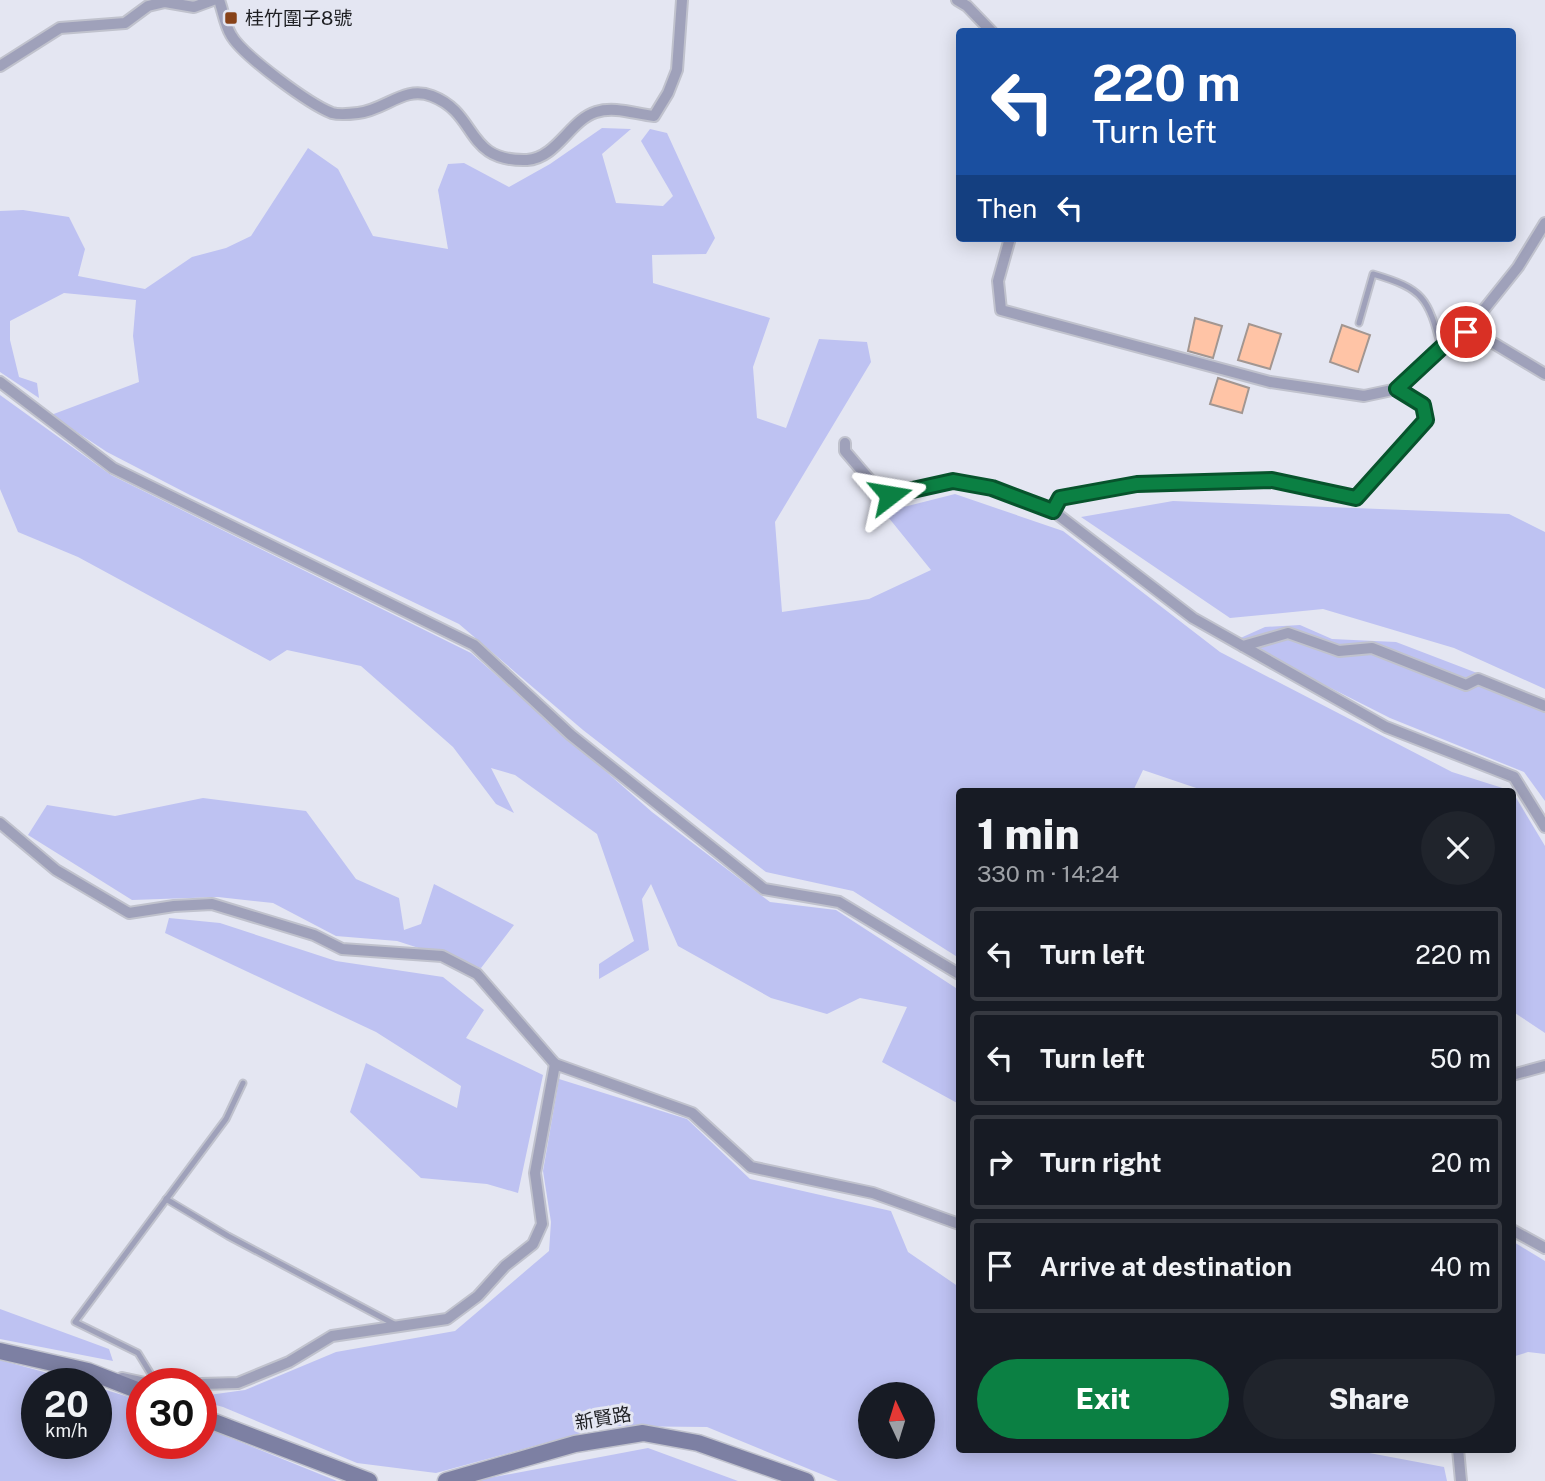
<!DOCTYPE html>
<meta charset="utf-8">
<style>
:root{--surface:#171b24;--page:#20242c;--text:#f1f3f6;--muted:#9ea1a6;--line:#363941;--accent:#0b8043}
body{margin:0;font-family:"Public Sans","Noto Sans TC",sans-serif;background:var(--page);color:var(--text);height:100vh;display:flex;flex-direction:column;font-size:26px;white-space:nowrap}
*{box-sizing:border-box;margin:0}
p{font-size:23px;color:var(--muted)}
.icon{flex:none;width:38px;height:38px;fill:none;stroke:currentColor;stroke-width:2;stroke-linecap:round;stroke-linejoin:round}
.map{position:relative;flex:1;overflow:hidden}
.side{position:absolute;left:956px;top:788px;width:560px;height:665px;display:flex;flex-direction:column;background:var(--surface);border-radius:7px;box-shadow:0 4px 18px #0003}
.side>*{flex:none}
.guide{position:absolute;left:956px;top:28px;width:560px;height:214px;border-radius:7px;box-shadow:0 4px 18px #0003;background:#1a4fa0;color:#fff;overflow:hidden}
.needle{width:46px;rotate:356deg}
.buttons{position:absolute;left:858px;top:1382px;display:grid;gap:14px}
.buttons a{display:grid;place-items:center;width:77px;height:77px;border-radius:50%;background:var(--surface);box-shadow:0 4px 18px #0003;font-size:35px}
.speed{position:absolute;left:21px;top:1368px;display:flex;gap:14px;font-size:35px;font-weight:700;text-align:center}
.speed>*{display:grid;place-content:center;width:91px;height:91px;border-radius:50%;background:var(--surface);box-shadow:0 4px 18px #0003;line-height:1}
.speed small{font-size:18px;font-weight:400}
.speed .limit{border:10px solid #d22;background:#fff;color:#111}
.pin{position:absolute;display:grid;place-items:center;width:60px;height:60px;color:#fff;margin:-30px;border:4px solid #fff;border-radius:50%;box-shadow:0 2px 7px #0007}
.me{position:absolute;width:77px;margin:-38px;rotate:76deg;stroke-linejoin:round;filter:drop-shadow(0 0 5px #0008)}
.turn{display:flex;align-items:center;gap:24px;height:147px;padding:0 21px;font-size:32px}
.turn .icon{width:91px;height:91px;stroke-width:2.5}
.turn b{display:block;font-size:49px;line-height:60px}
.then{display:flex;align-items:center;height:66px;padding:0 21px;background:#0003;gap:14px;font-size:26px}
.round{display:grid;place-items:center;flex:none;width:74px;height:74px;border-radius:37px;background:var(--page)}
.summary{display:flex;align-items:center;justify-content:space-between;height:119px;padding:0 21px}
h1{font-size:42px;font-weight:800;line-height:52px}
.cta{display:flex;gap:14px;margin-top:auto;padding:14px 21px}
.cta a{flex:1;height:80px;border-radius:42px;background:var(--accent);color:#fff;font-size:28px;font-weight:800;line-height:80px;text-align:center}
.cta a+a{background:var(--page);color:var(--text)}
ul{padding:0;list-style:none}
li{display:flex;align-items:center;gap:21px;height:94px;margin:0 14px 10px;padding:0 7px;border:4px solid var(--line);border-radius:7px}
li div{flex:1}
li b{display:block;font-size:26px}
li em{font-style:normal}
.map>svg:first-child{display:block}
.green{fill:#bec2f2;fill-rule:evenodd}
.building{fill:#ffc4a6;stroke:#a29691;stroke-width:2}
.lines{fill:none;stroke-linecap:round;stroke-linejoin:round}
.lane-casing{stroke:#c0c2cd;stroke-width:9}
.street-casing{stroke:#c0c2cd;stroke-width:14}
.secondary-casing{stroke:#c0c2cd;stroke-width:19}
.lane{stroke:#9fa1ba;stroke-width:5}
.street{stroke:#9fa1ba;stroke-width:10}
.secondary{stroke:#7d80a3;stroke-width:16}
.route-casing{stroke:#07532c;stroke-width:18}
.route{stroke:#0b8043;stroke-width:12}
.poi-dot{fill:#874219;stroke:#e4e6f2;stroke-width:2.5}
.labels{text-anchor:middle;stroke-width:6;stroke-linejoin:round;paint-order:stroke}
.poi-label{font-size:19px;fill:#1d1e22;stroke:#e4e6f2;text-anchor:start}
.street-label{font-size:19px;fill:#1d1e22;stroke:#e4e6f2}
</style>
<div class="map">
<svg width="1545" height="1481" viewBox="0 0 1545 1481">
<rect width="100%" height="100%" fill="#e4e6f2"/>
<!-- green -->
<g class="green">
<polygon points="602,128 631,129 602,154 616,203 663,206 673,196 641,141 650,129 667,133 715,238 706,254 652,255 653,283 770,318 753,367 757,418 786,428 819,339 867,342 871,362 775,522 782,612 869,599 931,570 884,512 955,494 1063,531 1220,652 1452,772 1512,791 1545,846 1545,1033 1512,1011 1512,791 1205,791 1143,770 1133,791 959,791 959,958 853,891 766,872 583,730 459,624 190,495 107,452 51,415 139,382 133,336 136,300 64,293 10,321 10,340 19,377 37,383 39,398 0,372 0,211 23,210 69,217 85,249 78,276 145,289 192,257 226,248 251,236 308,148 338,169 373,236 448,249 438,190 448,164 464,163 509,187 550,164"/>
<polygon points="0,395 111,475 471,653 652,812 770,902 836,910 959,990 959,1104 882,1062 907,1007 860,998 827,1014 771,998 678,946 651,884 642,899 649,950 599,979 599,964 634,941 597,834 515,775 491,768 514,813 496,804 453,747 361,666 287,650 270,661 78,557 18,532 0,489"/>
<polygon points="1173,501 1509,514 1545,532 1545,689 1454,648 1323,609 1230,618 1081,517"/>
<polygon points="1300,625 1332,639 1396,642 1545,699 1545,801 1524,772 1390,718 1236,640 1265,627"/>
<polygon points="203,798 306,811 356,879 399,898 404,930 421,924 434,884 514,925 481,968 397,941 336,936 273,903 218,897 132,900 28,835 47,805 115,816"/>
<polygon points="169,918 220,923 336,961 443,977 484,1010 466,1038 543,1075 518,1193 487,1184 421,1178 350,1112 366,1063 457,1108 461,1086 376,1032 165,933"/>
<path d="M559 1079 687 1119 750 1179 891 1211 908 1252 959 1287V1449H1348L1444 1467 1447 1481H838L707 1427 607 1426 436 1473 357 1463 223 1407 201 1401V1396L245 1390 336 1352 455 1331 549 1251 551 1222 543 1171ZM870 1395H922V1447H870Z"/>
<polygon points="1512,1241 1545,1261 1545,1354 1528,1352 1512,1357"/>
<polygon points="0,1309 109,1349 113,1361 0,1339"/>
<polygon points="0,1360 88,1384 37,1384 37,1444 96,1444 96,1387 142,1401 142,1444 201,1444 201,1426 337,1481 0,1481"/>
<polygon points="648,1448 738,1481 473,1481"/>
</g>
<!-- building -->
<g class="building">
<polygon points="1195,318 1222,326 1213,358 1188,351"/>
<polygon points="1249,324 1281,334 1270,369 1238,360"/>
<polygon points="1342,325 1370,335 1358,372 1330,362"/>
<polygon points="1218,378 1249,388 1242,413 1210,404"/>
</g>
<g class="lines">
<!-- lane casing -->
<g class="lane-casing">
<g id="lane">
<path d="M1359 323 1373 274C1424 289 1428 298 1441 347"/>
<polyline points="166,1199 228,1236 396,1325"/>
<polyline points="157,1384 138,1353 75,1322 226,1119 243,1083"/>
</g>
</g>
<!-- street casing -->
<g class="street-casing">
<g id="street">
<path d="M219 0C223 11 225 25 231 35 242 55 309 104 332 113 339 115 350 114 358 113 386 110 404 85 432 96 479 114 464 162 527 160 557 158 570 120 596 112 615 106 635 114 654 116L668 93 677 70 682 0"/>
<polyline points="957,0 967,6 992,32"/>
<polyline points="0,66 60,28 125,23 148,6 165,2 194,7 213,0"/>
<polyline points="1010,238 998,281 1001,310 1270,382 1364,396 1397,389 1441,347 1466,332 1518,267 1545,223"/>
<polyline points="1466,332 1495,344 1545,374"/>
<polyline points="0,382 113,468 474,645 571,735 764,889 839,902 959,974"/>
<polyline points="845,443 845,451 875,486 890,494 953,481 992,488 1053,511 1060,498 1137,484 1272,480 1356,498 1426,420 1423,405 1397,389"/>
<polyline points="1053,511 1193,618 1386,727 1514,777 1545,827"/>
<polyline points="1243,646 1288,633 1339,651 1372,648 1466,685 1478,679 1545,706"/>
<polyline points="0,823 56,870 129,913 174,906 212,904 314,935 342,949 442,956 477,974 555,1064"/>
<polyline points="1512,1075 1545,1066"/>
<polyline points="1512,1230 1545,1248"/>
<polyline points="122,1378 150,1384"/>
<polyline points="201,1384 238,1383 289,1362 332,1336 447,1319 478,1296 505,1266 533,1244 542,1224 535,1173 555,1064 692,1113 751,1167 873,1193 959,1224"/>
<polyline points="1458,1449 1461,1481"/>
</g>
</g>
<!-- secondary casing -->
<g class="secondary-casing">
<g id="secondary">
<polyline points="0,1351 88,1371 142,1392"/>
<polyline points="201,1417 369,1481"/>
<polyline points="446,1481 575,1444 643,1433 698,1443 806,1481"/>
</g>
</g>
<!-- lane -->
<use href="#lane" class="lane"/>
<!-- street -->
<use href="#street" class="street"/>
<!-- secondary -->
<use href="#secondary" class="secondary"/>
</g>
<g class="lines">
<!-- route casing -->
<g class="route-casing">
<polyline id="route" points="890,495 953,481 992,488 1053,511 1060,498 1137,484 1272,480 1356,498 1426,420 1423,405 1397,389 1441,348 1466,332"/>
</g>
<!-- route -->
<use href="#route" class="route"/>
</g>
<!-- markers -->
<rect class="poi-dot" x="224" y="11" width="14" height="14" rx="3.5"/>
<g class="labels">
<!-- poi labels -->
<g class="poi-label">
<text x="245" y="25">桂竹圍子8號</text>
</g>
<!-- street labels -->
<g class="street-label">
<text transform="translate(603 1418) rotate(-10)" y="7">新賢路</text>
</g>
</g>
</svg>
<div class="buttons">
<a><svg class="needle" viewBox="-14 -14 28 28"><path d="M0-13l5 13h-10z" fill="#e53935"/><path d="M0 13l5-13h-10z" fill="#9ea1a6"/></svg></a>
</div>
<div class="speed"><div>20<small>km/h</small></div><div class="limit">30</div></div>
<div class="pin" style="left:1466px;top:332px;background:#d93025"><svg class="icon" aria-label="arrive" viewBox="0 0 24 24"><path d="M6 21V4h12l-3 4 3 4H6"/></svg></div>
<svg class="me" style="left:890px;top:495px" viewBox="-20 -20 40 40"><path d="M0-17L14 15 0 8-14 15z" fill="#0b8043" stroke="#fff" stroke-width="4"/></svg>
<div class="guide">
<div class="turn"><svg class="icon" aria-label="left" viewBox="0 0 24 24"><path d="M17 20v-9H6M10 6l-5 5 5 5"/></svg><div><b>220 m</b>Turn left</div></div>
<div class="then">Then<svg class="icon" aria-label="left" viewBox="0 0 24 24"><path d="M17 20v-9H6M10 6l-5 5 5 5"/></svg></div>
</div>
<section class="side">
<div class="summary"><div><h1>1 min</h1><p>330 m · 14:24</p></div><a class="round"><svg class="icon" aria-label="close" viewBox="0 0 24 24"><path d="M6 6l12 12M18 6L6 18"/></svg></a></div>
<ul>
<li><svg class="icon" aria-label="left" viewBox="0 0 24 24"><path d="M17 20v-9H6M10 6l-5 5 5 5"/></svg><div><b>Turn left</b></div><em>220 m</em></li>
<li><svg class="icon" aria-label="left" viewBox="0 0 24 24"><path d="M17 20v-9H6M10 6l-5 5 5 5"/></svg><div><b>Turn left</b></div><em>50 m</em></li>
<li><svg class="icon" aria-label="right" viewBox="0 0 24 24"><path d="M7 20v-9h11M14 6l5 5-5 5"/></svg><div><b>Turn right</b></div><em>20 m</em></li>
<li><svg class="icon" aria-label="arrive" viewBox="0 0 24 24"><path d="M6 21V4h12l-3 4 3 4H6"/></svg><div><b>Arrive at destination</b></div><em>40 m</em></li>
</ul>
<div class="cta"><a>Exit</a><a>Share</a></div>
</section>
</div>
